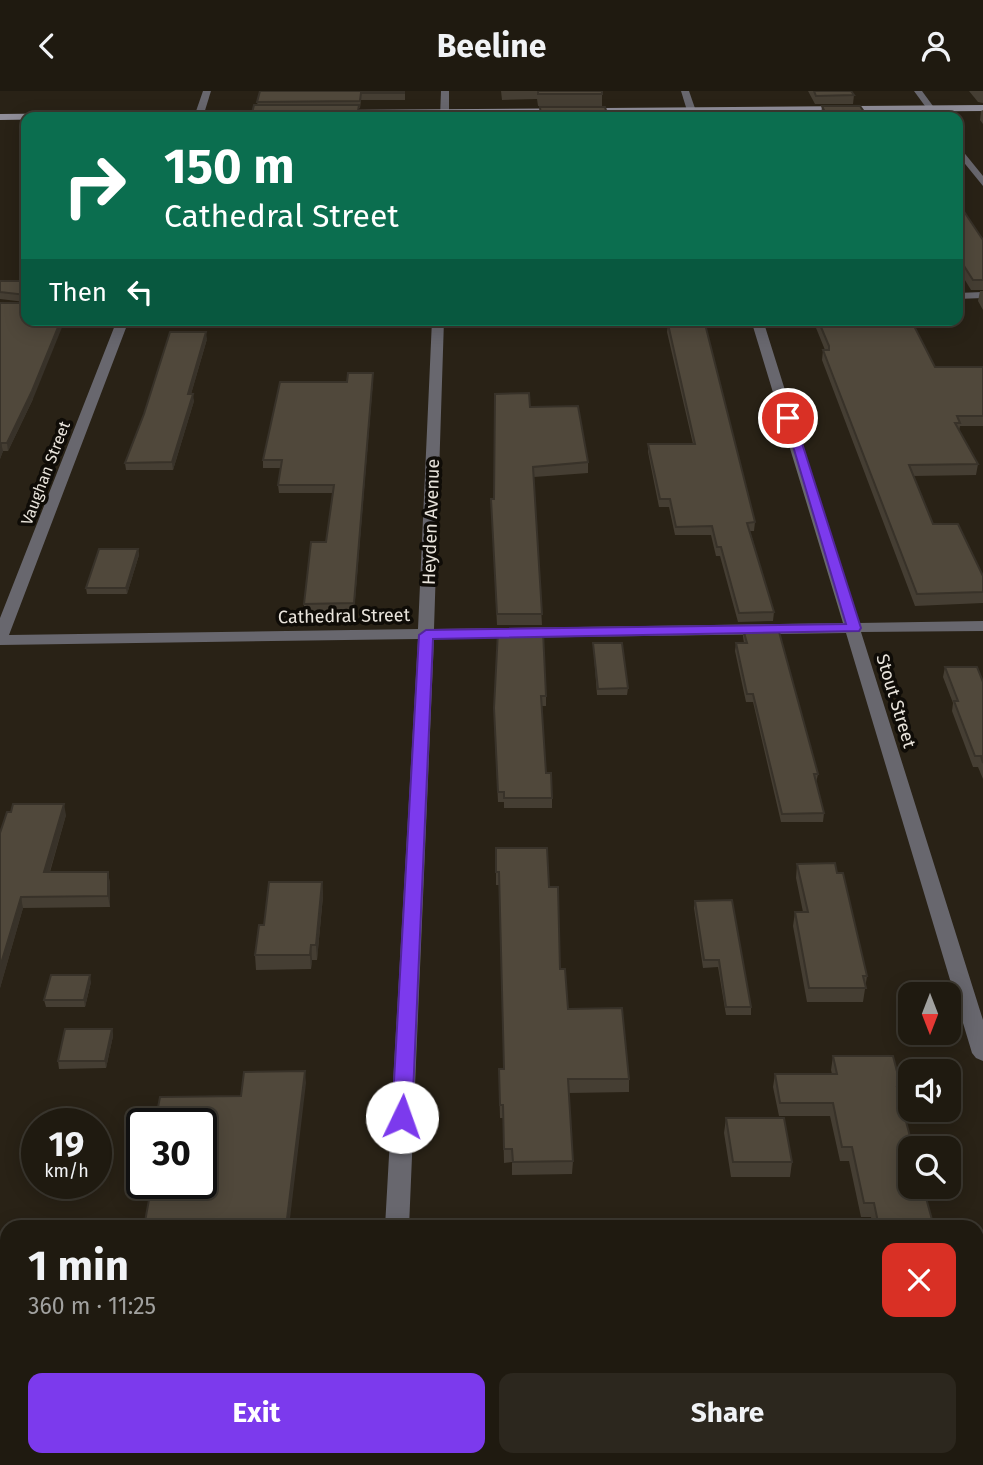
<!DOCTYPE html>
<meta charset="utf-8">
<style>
:root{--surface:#1f1a10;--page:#2c271e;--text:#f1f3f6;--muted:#a1a19f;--line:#3c3830;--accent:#7c3aed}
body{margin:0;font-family:"Fira Sans",sans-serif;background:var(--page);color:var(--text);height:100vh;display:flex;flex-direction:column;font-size:26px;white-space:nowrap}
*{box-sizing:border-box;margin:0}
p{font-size:23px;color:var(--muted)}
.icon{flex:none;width:38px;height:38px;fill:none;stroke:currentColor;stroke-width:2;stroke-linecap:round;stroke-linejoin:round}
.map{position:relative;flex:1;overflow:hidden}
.sheet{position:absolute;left:0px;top:1129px;width:984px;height:247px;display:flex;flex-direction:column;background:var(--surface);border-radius:21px 21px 0 0;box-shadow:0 4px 18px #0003,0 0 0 2px var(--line)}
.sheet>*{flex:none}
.top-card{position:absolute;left:21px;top:21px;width:942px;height:214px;border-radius:14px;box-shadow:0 4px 18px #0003,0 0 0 2px var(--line);background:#0b6e4f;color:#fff;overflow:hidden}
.needle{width:46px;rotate:180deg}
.controls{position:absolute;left:898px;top:891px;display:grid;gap:14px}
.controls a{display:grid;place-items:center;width:63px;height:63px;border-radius:14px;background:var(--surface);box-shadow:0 4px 18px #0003,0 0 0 2px var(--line);font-size:35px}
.speed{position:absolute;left:21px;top:1017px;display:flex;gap:14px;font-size:35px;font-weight:700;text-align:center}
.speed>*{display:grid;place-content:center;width:91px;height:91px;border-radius:50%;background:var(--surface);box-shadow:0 4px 18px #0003,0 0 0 2px var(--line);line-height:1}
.speed small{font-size:18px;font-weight:400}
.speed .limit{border:4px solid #111;border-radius:10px;background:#fff;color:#111}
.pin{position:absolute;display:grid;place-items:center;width:60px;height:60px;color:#fff;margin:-30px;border:4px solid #fff;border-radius:50%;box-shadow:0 2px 7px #0007}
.me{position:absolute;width:77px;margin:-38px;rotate:3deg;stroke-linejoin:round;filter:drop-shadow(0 0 5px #0008)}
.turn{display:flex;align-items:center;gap:24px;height:147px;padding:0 28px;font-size:32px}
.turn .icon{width:91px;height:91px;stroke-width:2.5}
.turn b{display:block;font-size:49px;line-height:60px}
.then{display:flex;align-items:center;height:66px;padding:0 28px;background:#0003;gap:14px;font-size:26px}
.round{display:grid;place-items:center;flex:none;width:74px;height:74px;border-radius:14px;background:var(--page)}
.headline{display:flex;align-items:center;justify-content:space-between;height:119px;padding:0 28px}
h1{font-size:42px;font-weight:700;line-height:52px}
.action{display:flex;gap:14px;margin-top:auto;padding:14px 28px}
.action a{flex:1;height:80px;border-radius:14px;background:var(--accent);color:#fff;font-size:28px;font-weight:700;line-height:80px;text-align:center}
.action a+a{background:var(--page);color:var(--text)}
header{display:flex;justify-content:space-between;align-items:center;height:91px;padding:0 28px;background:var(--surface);font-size:32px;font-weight:700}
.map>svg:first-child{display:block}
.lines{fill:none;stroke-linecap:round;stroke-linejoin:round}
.minor{fill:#68676e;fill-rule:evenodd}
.secondary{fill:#908e99;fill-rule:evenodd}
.wall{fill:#453e33}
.shaded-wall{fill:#383229}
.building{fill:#50483b;stroke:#383229;stroke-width:2}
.route{fill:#7c3aed;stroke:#51269a;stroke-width:2}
.labels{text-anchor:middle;stroke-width:7;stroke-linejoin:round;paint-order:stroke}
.far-street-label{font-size:16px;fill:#e9e4dc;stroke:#0f0c07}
.street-label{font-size:18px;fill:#e9e4dc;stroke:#0f0c07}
</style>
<header><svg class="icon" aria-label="back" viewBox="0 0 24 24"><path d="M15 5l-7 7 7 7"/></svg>Beeline<svg class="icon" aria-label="person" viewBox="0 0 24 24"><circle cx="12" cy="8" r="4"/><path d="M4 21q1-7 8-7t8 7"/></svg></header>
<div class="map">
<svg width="983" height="1374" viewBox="0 0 983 1374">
<rect width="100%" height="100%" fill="#292216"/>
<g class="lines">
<!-- minor -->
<g class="minor">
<polygon points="203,0 211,0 203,26 194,26"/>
<polygon points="441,0 449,0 449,26 440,26"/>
<polygon points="681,0 689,0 698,26 689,26"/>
<polygon points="914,0 922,0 941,26 933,26"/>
<polygon points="957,53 983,85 983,95 957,63"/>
<polygon points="983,201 983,207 957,208 957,202"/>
<polygon points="117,229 129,229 9,544 418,538 432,229 444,229 434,538 843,532 751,229 763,229 858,532 983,530 983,540 861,541 983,929 983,970 976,967 972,962 846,542 434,548 409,1136 385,1136 418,548 0,554 0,527"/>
<rect x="976" y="1268" width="7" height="22"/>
<rect x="0" y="1286" width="7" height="22"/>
<rect x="372" y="1368" width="26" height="6"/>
</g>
<!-- secondary -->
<g class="secondary">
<polygon points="983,14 983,20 336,25 332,22 336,19"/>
<polygon points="276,20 279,25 0,29 0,23"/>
</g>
</g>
<!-- wall -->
<g class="wall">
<polygon points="260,0 405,0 405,9 361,9 360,17 359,17 359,26 257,14"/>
<polygon points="501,0 602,0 602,15 538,15 537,8 502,9"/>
<polygon points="808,0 851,0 854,4 853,13 815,13"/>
<polygon points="969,0 983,0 983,12 978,11"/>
<polygon points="822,15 865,22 874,26 822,26 821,24"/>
<polygon points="983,19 983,33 980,29 981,20"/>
<polygon points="957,110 983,149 983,199 971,199 957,176"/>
<polygon points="0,190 26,190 26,229 33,308 8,360 3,360 0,368 0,212 25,212 25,211 0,208"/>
<polygon points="980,200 983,200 983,219 978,210"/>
<polygon points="676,229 704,229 755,431 754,440 750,440 774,521 773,530 738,531 720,465 716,465 711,444 675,444 669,416 659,416 648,361 648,353 693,353 667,241 668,233 675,233"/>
<polygon points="815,229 911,229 935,276 983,276 983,335 960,335 959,340 978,373 976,384 913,385 933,433 983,485 983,512 915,515 822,269 823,259 825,259 814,232"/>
<polygon points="207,248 191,303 194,310 173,379 126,379 125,372"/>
<polygon points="373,289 354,521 304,522 304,513 326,451 333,402 279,402 278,394 281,377 263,377 263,369 347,291"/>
<polygon points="530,316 588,371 588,382 534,386 542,534 497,534 491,408 494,408"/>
<polygon points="138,458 139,464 127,503 87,503 86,497"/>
<polygon points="743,538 818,683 816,692 824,722 823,731 781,731 753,611 746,611 735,560 736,552 744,552 743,546"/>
<polygon points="498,540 546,605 546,615 542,615 546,682 552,707 552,717 504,717 504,711 498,711 494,626"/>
<polygon points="593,552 628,597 627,604 597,604"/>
<polygon points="945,576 983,591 983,688 978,676 973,676 952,620 953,612 943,586"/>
<polygon points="66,724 50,781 108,781 110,793 110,816 23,817 0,897 0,742"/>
<polygon points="496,757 549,796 560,878 568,918 629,988 629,1001 569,1002 573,1070 572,1083 512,1084 512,1071 504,1072 503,1027 500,1027 499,992 504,978 499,794 496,794"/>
<polygon points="797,773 867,885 863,911 807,911 793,835 795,821 803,821 796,787"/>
<polygon points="322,791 323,805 317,869 312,869 311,878 256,879 255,864 264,834"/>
<polygon points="695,810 751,916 751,924 726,924 718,876 703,877 694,817"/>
<polygon points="91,891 85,916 46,916 44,909"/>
<polygon points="112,938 113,945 106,977 59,978 58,970"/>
<polygon points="833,965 901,996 899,1006 934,1136 873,1136 871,1126 861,1126 849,1070 840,1070 830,1025 779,1025 773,996 775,983 832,983 831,979"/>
<polygon points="726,1027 792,1071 790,1086 731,1086 724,1042"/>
<polygon points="916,1368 976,1368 983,1374 917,1374"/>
</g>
<!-- shaded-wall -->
<g class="shaded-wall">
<polygon points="61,229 65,229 33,308 8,360 7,352"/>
<polygon points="206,241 207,248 189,310 188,303"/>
<polygon points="373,282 373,289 354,521 354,512"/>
<polygon points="193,303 194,310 173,379 172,371"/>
<polygon points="1,352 3,360 0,368 0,356"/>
<polygon points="138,458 139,464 127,503 126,497"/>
<polygon points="64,713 66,724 46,793 44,781"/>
<polygon points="108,781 110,793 110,816 108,805"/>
<polygon points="322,791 323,805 317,869 316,854"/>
<polygon points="21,806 23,817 0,897 0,876"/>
<polygon points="311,854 312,869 311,878 310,864"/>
<polygon points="90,884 91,891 85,916 84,909"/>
<polygon points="112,938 113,945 106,977 105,970"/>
<polygon points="305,980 306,992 289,1136 286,1136"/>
<polygon points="15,1368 18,1368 17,1374 14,1374"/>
</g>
<!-- building -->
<g class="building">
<polygon points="260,0 404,0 404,2 361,2 360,10 257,11"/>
<rect x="538" y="0" width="64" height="3"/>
<polygon points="814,0 851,0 854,4 816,5"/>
<polygon points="254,14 359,14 357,26 251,26"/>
<polygon points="822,15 860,15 865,22 871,22 874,26 827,26"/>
<polygon points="540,16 605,16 608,26 541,26"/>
<rect x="617" y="25" width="37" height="1"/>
<rect x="732" y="25" width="27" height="1"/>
<polygon points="957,110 983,149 983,189 973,189 957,164"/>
<polygon points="0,190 26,190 26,204 0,201"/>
<polygon points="26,207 26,229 61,229 32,300 7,352 1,352 0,356 0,212 25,212"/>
<polygon points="676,229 704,229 755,431 747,432 774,521 739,522 721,456 717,456 712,435 676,436 670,408 660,408 648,353 695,353 668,233 677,233"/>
<polygon points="818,229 911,229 935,276 983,276 983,325 957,325 960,332 955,332 978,373 909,374 933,433 958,433 983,485 983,501 917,503 823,259 829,259 829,255"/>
<polygon points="170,241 206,241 188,303 193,303 172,371 125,372 144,323"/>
<polygon points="348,282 373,282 354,512 304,513 311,451 326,451 334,394 278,394 282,369 263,369 280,291 347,291"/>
<polygon points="529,302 530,316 578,315 588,371 533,376 542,523 497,523 491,408 494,408 495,303"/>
<polygon points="99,458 138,458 126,497 86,497"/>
<polygon points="778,537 818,683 814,683 824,722 782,723 753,603 747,603 736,552 747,552 743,538"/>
<polygon points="498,540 543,540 546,605 541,605 546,682 551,682 552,707 504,707 504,701 498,701 494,617"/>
<polygon points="593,552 622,552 628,597 598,598"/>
<polygon points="945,576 977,576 983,591 983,672 981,665 975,665 954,610 958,610"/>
<polygon points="13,713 64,713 44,781 108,781 108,805 21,806 0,876 0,742 7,721 11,721"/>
<polygon points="496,757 547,757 549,796 558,796 560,878 565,878 568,918 622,917 629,988 568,988 573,1070 513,1071 512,1058 504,1058 503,1014 500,1014 499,978 504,978 499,781 496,781"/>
<polygon points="835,772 837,782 843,782 867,885 863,885 866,897 809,897 795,821 808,821 797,773"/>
<polygon points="269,791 322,791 316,854 311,854 310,864 255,864 259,834 264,834"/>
<polygon points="732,809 751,916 726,916 719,869 704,869 695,810"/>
<polygon points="51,884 90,884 84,909 44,909"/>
<polygon points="65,938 112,938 105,970 58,970"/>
<polygon points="833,965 893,965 901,996 897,996 913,1057 910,1057 910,1096 923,1096 934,1136 879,1136 874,1112 864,1112 852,1056 842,1056 833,1012 780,1012 775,983 837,983"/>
<polygon points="305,980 286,1136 144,1136 152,1092 201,1092 201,1032 155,1032 160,1006 241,1005 244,981"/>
<polygon points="726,1027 784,1027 792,1071 733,1071"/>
<polygon points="976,1336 983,1336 983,1374 924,1374 922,1368 976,1368"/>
<polygon points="7,1349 7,1368 15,1368 14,1374 0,1374 0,1350"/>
<polygon points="191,1368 265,1368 264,1374 191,1374"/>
<rect x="502" y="1368" width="73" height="6"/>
<polygon points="62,1369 97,1369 96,1374 61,1374"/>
</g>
<!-- route -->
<polygon class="route" points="784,325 794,327 861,537 859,540 433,548 412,1026 409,1031 395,1031 392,1026 419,544 426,539 846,533"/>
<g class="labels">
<!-- far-street labels -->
<g class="far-street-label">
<text transform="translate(45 382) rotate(-69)" y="6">Vaughan Street</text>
</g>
<!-- street labels -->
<g class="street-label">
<text transform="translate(431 431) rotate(-88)" y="6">Heyden Avenue</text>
<text transform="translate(344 525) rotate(-1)" y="6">Cathedral Street</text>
<text transform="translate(896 610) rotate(73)" y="6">Stout Street</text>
</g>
</g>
</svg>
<div class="controls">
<a><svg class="needle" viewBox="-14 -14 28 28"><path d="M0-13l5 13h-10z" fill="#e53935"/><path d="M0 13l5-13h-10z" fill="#a1a19f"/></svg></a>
<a><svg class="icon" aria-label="sound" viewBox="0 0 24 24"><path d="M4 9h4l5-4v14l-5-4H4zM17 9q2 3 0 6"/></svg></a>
<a><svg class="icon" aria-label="search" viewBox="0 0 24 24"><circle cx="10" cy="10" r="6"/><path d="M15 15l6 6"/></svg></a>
</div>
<div class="speed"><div>19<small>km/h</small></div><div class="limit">30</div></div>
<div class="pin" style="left:788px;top:327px;background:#d93025"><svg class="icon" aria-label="arrive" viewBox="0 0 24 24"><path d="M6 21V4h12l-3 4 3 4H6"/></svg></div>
<svg class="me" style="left:402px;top:1026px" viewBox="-20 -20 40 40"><circle r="19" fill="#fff"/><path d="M0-13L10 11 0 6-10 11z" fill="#7c3aed"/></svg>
<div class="top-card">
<div class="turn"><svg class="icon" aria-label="right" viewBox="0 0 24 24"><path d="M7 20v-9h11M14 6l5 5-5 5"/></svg><div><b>150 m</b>Cathedral Street</div></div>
<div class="then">Then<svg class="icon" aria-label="left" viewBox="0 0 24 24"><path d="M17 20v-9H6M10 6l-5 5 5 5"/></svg></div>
</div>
<section class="sheet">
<div class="headline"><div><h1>1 min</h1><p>360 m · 11:25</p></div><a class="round" style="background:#d93025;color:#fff"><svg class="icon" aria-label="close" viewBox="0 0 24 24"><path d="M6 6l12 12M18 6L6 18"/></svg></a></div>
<div class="action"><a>Exit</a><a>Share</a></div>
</section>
</div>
